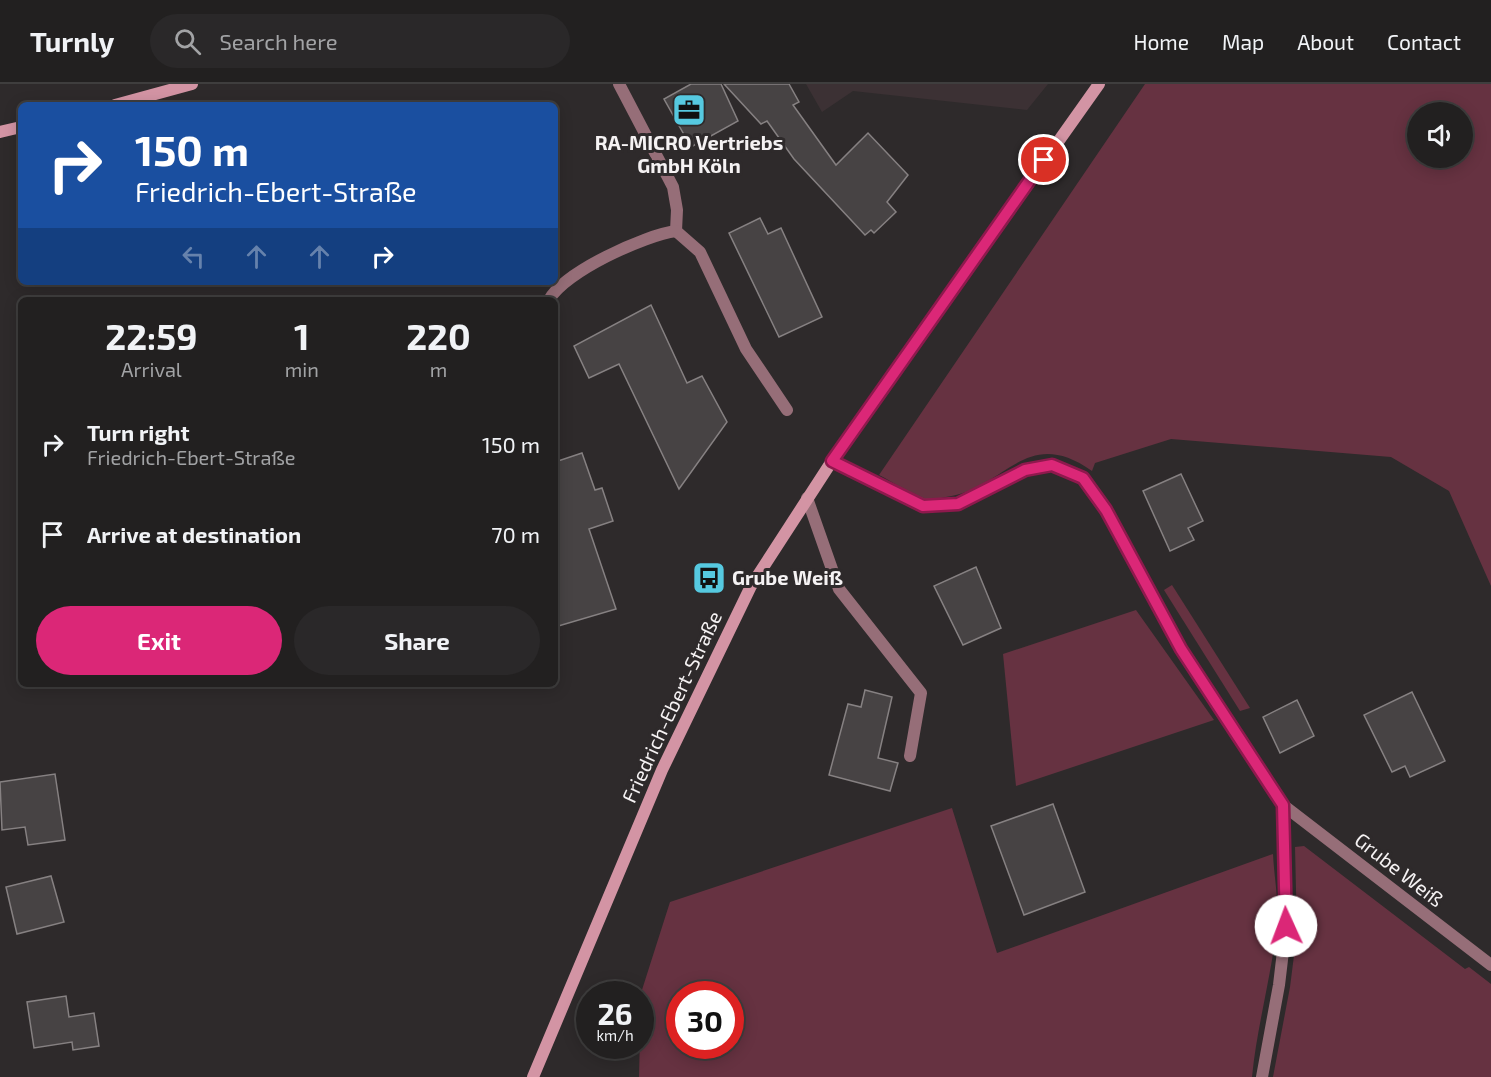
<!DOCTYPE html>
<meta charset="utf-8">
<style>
:root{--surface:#222020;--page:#2a2829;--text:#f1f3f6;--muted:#a2a3a5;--line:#3f3e3e;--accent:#db2777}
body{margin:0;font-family:"Exo 2",sans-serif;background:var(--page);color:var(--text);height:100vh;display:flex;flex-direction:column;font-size:22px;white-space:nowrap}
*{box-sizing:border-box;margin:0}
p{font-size:20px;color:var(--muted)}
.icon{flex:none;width:33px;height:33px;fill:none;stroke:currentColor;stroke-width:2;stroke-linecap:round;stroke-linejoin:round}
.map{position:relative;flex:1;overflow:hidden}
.panel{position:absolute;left:18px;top:213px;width:540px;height:390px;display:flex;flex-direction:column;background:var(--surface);border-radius:9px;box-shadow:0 3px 15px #0003,0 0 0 2px var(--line)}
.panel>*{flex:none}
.hud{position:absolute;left:18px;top:18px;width:540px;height:183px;border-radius:9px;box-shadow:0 3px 15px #0003,0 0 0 2px var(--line);background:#1a4fa0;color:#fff;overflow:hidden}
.buttons{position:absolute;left:1407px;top:18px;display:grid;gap:12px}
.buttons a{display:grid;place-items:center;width:66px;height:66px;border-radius:50%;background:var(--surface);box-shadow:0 3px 15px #0003,0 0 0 2px var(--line);font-size:30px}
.speed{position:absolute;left:576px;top:897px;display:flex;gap:12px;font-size:30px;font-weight:700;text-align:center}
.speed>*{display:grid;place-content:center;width:78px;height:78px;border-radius:50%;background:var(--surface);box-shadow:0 3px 15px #0003,0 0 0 2px var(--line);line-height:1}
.speed small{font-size:15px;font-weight:400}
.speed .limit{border:9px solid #d22;background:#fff;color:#111}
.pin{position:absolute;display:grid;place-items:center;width:51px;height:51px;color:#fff;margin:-26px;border:3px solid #fff;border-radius:50%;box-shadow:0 2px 6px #0007}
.me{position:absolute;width:66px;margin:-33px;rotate:358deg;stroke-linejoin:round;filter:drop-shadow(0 0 4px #0008)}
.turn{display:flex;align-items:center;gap:21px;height:126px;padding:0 18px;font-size:27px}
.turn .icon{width:78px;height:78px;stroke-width:2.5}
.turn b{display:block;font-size:42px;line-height:51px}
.lanes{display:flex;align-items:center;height:57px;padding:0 18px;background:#0003;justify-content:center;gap:30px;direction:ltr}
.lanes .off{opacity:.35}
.eta{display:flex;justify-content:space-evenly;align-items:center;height:102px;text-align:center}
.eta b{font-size:36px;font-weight:700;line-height:42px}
.button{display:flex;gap:12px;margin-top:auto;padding:12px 18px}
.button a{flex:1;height:69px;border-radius:36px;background:var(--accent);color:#fff;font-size:24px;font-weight:700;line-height:69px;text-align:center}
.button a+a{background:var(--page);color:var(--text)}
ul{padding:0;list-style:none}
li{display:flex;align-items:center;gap:18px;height:90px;padding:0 18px}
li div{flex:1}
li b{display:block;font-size:22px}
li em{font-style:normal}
header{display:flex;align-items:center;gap:36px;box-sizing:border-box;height:84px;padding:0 30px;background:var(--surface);border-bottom:2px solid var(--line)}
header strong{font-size:28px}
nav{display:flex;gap:33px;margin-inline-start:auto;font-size:21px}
.search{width:420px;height:54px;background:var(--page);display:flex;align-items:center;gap:15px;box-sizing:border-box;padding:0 21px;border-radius:33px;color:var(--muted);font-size:22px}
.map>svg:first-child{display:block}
.built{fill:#3c3134}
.green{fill:#663241;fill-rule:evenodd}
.building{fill:#474344;stroke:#868182;stroke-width:1.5}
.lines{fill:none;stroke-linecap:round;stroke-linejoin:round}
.street{stroke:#966e78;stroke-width:12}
.secondary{stroke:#d394a4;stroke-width:12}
.route-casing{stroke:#8e194d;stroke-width:15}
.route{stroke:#db2777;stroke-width:10}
.labels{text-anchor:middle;stroke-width:6;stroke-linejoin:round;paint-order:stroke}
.poi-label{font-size:20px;font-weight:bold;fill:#f5f2f3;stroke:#2e2a2b}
.street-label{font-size:20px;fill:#f5f2f3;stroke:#2e2a2b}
</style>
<header>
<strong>Turnly</strong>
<div class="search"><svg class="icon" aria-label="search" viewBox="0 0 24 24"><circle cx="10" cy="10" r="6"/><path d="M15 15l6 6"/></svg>Search here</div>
<nav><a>Home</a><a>Map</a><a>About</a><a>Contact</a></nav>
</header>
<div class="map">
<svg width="1491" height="993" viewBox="0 0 1491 993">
<rect width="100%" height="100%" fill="#2e2a2b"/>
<!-- built -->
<polygon class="built" points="806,0 1048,0 1027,26 853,7 822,28"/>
<!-- green -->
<g class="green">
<path d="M1145 0H1491V502L1449 407 1391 373 1171 355 1095 379 1092 387C1025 340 1006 405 946 413 940 414 930 417 924 415 909 410 893 398 879 391ZM1418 28H1462V74H1418Z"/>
<polygon points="1172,501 1250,624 1240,627 1164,506"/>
<polygon points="1136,526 1214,636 1016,702 1003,570"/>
<path d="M952 724 997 869 1273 770C1274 792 1279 817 1277 839 1272 891 1257 941 1252 993H639L641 909 670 818ZM680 910H730V962H680Z"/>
<polygon points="1304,762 1465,885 1469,883 1491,900 1491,993 1273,993 1290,903 1297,848 1295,763"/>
</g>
<!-- building -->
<g class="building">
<polygon points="691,0 721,0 738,37 691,63 664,15"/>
<polygon points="724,0 789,0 799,18 793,21 836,81 868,49 908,91 887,118 896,128 874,149 871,146 865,151 794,75 767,37 761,40"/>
<polygon points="760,134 768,150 781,144 822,233 779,253 729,149"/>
<polygon points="651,221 687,299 702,292 727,338 679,405 619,280 589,294 574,262"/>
<polygon points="582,369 595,406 602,404 613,437 589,445 616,525 555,543 555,378"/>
<polygon points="1181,390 1203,437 1188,444 1194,456 1170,467 1143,407"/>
<polygon points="976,483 1001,544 963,561 934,502"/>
<polygon points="865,606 892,613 878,674 898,679 890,707 829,691 848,620 861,623"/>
<polygon points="1412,608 1445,677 1410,693 1405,682 1392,688 1364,631"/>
<polygon points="1297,616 1314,652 1280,669 1263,633"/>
<polygon points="55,690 65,756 28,761 25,743 2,746 0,698"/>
<polygon points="1053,720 1085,808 1024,831 991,742"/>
<polygon points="51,792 64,838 17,850 6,803"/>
<polygon points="66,912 69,933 94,929 99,962 73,966 72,958 34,964 27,918"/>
</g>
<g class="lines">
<!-- street -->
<g class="street">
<polyline points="619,0 673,103 677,126 676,147 700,168 746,265 787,326"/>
<path d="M549 216C564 188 645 151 676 147"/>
<polyline points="832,377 923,421 958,420 1025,386 1052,381 1083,395 1106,426 1181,565 1283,721 1491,881"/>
<polyline points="807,414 839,505 921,609 910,672"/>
<polyline points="1262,993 1279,901 1286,842 1283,721"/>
</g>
<!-- secondary -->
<g class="secondary">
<polyline points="115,21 192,0"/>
<polyline points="0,48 21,43"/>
<polyline points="533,993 662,686 751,502 832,377 1099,0"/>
</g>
</g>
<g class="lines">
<!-- route casing -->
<g class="route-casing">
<polyline id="route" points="1044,76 832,377 923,422 958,420 1025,386 1052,381 1083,394 1106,426 1181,565 1283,721 1286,842"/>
</g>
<!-- route -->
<use href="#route" class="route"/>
</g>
<!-- icons -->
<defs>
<g id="office-square" transform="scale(1.725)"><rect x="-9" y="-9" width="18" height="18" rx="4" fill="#56c9e0" stroke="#2e2a2b"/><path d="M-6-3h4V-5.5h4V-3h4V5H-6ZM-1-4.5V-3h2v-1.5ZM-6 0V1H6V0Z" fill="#111"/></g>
<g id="bus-square" transform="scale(1.725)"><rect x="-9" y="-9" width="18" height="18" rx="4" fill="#56c9e0" stroke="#2e2a2b"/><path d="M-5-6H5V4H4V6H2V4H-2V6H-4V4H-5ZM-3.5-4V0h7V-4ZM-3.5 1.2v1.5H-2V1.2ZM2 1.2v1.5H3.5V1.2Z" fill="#111"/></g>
</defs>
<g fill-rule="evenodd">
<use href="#office-square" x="689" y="26"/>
<use href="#bus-square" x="709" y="494"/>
</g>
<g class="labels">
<!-- poi labels -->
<g class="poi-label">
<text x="689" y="66">RA-MICRO Vertriebs<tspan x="689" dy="23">GmbH Köln</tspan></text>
<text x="732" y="501" text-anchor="start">Grube Weiß</text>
</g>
<!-- street labels -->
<g class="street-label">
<text transform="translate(672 623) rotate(-65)" y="7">Friedrich-Ebert-Straße</text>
<text transform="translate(1399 786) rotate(38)" y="7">Grube Weiß</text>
</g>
</g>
</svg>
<div class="buttons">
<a><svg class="icon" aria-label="sound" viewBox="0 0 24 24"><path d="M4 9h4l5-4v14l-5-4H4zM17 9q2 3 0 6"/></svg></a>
</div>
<div class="speed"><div>26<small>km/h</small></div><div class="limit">30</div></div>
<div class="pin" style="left:1044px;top:76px;background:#d93025"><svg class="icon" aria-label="arrive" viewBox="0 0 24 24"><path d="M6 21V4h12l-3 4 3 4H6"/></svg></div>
<svg class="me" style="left:1286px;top:842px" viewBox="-20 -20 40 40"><circle r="19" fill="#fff"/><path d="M0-13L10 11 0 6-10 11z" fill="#db2777"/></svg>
<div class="hud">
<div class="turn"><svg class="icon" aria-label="right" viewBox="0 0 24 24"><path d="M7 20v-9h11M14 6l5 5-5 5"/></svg><div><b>150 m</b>Friedrich-Ebert-Straße</div></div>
<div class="lanes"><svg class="icon off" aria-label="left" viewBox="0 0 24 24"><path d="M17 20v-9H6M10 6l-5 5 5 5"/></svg><svg class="icon off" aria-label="ahead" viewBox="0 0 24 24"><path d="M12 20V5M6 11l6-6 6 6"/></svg><svg class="icon off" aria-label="ahead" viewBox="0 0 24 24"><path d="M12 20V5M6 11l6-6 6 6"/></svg><svg class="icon" aria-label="right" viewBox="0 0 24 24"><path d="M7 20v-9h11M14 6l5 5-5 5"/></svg></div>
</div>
<section class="panel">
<div class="eta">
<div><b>22:59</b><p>Arrival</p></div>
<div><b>1</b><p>min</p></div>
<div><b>220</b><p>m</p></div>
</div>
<ul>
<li><svg class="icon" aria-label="right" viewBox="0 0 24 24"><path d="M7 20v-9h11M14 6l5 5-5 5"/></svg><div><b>Turn right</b><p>Friedrich-Ebert-Straße</p></div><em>150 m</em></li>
<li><svg class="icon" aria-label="arrive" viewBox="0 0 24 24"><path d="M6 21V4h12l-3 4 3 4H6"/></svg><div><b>Arrive at destination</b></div><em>70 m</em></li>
</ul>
<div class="button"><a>Exit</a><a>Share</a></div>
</section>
</div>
